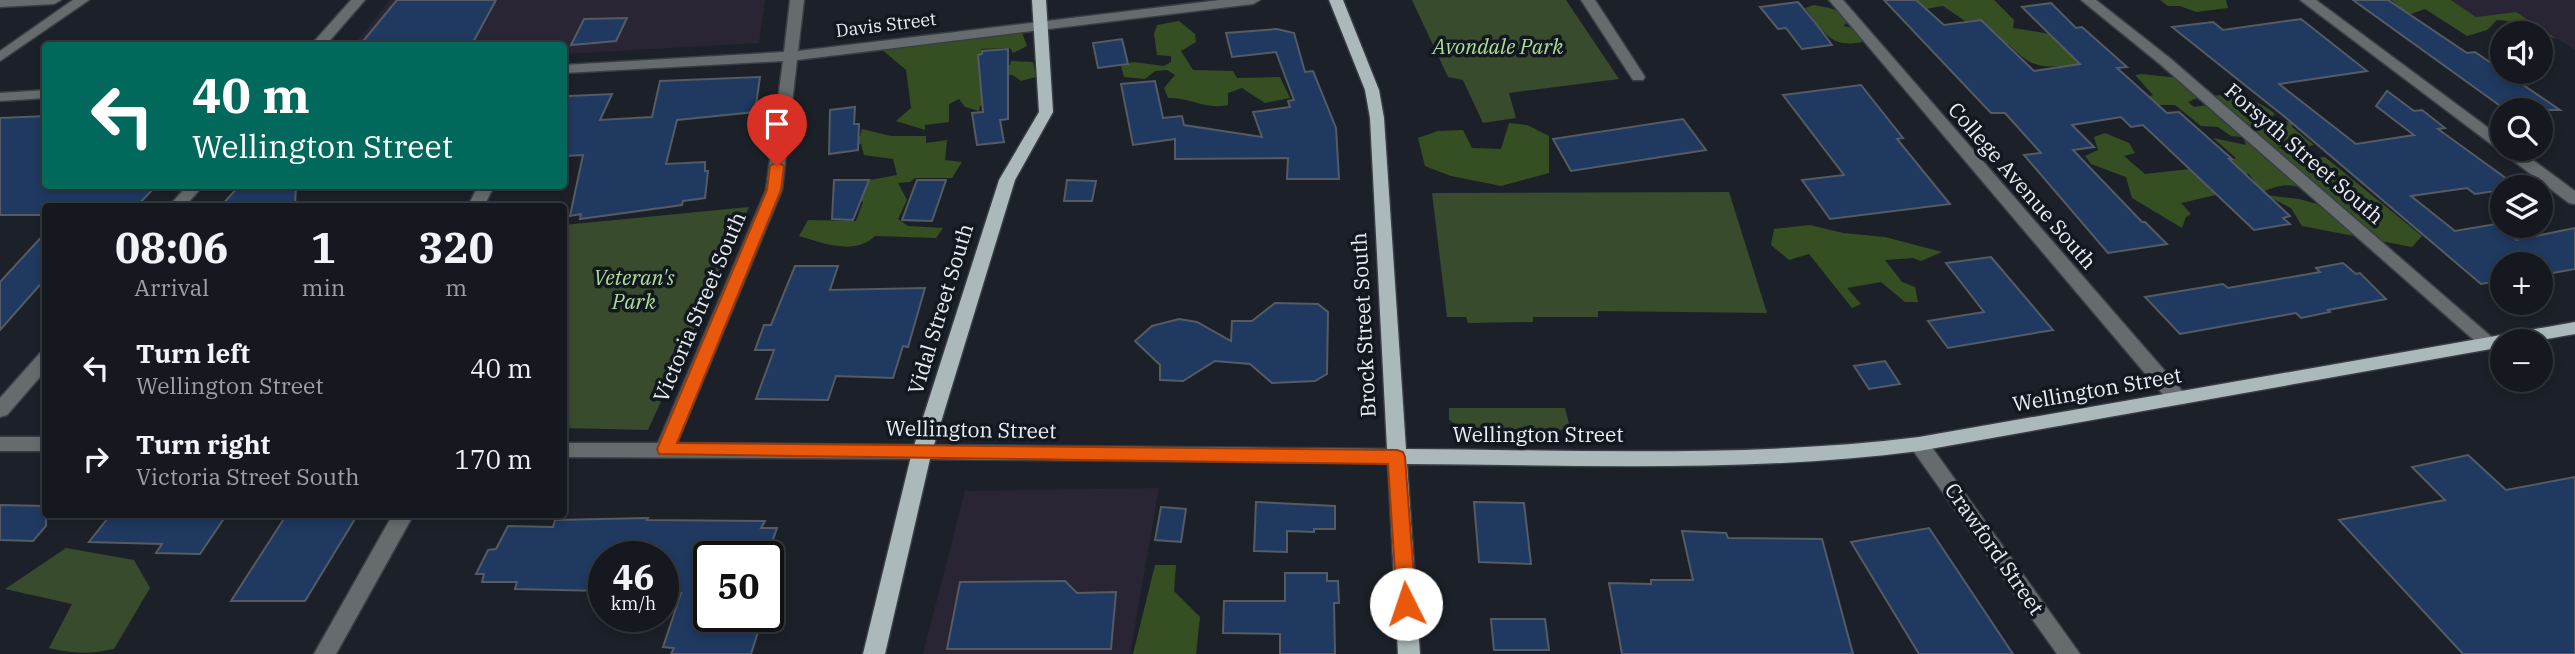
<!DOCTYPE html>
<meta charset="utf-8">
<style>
:root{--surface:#15191f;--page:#22262c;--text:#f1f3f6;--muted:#9da0a4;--line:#34383d}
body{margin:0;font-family:"IBM Plex Serif",serif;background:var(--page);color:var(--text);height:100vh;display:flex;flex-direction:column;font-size:26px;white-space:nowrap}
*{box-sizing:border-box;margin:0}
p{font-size:23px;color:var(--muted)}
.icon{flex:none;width:38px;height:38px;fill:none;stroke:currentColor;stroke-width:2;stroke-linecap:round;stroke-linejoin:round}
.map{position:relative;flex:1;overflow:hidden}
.drawer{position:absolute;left:42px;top:203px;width:525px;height:315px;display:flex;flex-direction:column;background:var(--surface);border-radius:7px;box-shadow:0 4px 10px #0003,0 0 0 2px var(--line)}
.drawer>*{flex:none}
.guide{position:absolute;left:42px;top:42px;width:525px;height:147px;border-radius:7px;box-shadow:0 4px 10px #0003,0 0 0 2px var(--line);background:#00695c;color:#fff;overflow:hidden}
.controls{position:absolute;left:2490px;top:21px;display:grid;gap:14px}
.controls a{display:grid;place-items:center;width:63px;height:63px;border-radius:50%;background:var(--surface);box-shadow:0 4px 10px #0003,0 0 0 2px var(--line);font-size:35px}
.speed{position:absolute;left:588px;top:541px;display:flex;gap:14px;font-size:35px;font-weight:700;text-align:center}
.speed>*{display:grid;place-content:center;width:91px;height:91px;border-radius:50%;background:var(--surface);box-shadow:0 4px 10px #0003,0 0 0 2px var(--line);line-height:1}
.speed small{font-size:18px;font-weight:400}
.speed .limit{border:4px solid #111;border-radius:10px;background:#fff;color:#111}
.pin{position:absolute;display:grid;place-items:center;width:60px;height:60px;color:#fff;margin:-72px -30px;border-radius:50% 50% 50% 0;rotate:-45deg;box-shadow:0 0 7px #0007}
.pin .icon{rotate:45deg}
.me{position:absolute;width:77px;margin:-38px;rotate:356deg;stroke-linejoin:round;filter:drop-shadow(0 0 5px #0008)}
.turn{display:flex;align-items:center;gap:24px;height:147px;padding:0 35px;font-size:32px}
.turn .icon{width:91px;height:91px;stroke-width:2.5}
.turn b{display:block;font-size:49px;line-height:60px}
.eta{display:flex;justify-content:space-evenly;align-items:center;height:119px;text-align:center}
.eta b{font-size:42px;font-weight:700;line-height:49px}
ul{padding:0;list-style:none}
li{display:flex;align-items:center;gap:21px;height:91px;padding:0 35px}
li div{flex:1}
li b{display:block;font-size:26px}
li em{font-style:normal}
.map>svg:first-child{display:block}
.commercial{fill:#2a2535}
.green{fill:#384b2c}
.forest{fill:#354f23}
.building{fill:#1f3960;stroke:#545b64;stroke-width:2}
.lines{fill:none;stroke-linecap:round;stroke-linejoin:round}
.minor-casing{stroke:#393e45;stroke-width:3}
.major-casing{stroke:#393e45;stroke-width:3}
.minor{fill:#666c6d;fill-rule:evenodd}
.major{fill:#acb9bb;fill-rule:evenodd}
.route{fill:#ea580c;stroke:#983908;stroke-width:2}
.labels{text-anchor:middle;stroke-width:7;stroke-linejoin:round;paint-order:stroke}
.far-street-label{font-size:18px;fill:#eaedf3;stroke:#12181f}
.park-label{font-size:21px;font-style:italic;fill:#b2de97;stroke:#12181f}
.street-label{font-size:21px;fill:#eaedf3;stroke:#12181f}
</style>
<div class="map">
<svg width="2575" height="654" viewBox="0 0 2575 654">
<rect width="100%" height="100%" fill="#1c2129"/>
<!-- commercial -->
<g class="commercial">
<polygon points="390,0 765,0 759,43 564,54 564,46 353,46"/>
<polygon points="2451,0 2575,0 2575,50 2516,12 2476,17"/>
<polygon points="1159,488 1130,654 923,654 965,491"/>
</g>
<!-- green -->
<g class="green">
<polygon points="1412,0 1566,0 1619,79 1509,93 1516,118 1483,123 1463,80 1448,77"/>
<polygon points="1729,192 1767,313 1598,311 1598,317 1533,317 1533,322 1468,323 1466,317 1447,317 1432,193"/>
<polygon points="749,207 648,430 564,428 564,225"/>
<polygon points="1449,408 1565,408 1570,428 1555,431 1460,427 1449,420"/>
<path d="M66 548 134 560 150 588 114 649C91 654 72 654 49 648L72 604 5 589Z"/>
</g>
<!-- forest -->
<g class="forest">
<path d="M1917 0H1994L2014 20 2013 28 2051 34 2087 68 2065 71 2059 66C2034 69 2025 60 2008 44L2000 45 1975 20 1965 21 1943 6 1925 9Z"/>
<polygon points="2160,0 2226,0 2228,8 2196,12 2180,6 2168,6"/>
<path d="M2391 0H2451L2476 17 2516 12 2557 39C2534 33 2521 21 2497 20L2487 30 2467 36 2425 9 2411 14 2391 7 2396 4Z"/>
<path d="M1814 5C1829 8 1841 8 1847 23L1843 26C1852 27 1857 31 1863 38L1862 42C1828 49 1824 30 1805 8Z"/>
<path d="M1179 21 1195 34 1196 42 1181 51 1193 70 1233 71 1237 78 1280 77 1290 98 1265 103 1242 88 1228 93V105C1205 110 1189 97 1168 98L1164 88 1175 75 1167 70 1155 71 1145 79 1124 77 1121 66 1133 62 1164 66 1171 62V56L1157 55 1154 34 1157 25Z"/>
<polygon points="1021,30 1027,46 1013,53 1010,48 981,49 980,68 1010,65 1011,61 1033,62 1036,77 1021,81 1013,75 985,77 987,90 1009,90 996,103 980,106 979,111 965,107 959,99 949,104 949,122 925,125 925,130 896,121 911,108 906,70 879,47"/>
<path d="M2142 74 2179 78 2197 98 2188 102 2194 107 2209 105V96C2232 93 2258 99 2275 114L2271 117 2278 121 2292 122V127L2314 145 2294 149 2277 147 2302 159 2325 157 2422 236 2412 247 2302 226 2291 208 2265 195 2299 199 2325 206C2303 185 2291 179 2262 192L2249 174 2237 175 2223 164 2236 158 2213 138 2246 145 2243 137 2231 136 2218 127 2201 126 2175 105H2152L2145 98 2153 95 2135 75Z"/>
<polygon points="1509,123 1527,125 1549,136 1549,173 1501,186 1451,176 1425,166 1418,138 1438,131 1463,130 1472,148 1501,149"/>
<path d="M862 129 891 136H926V143L947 140 945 160 962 162 952 178H915L910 182 898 183 907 200 898 219 908 226 943 228 936 238 875 236C854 256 824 243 799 236L808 220 856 221 863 202 842 195 848 184 897 175 893 159 864 155 861 144 850 145 847 138 860 136Z"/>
<polygon points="2105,133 2129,143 2135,153 2124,156 2145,174 2190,169 2216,195 2181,203 2191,214 2186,217 2182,228 2132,198 2126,177 2091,164 2085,156 2098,150 2094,137"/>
<polygon points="1810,225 1843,233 1885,237 1942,252 1921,261 1913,258 1885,260 1902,282 1915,287 1918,302 1905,302 1881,282 1847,288 1861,304 1852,308 1809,254 1789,260 1771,245 1774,229"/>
<polygon points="1155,565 1176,565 1174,591 1200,617 1196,654 1133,654"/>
</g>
<!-- building -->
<g class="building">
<polygon points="397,0 496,0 471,46 359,46"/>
<polygon points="1884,0 1916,0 1944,25 1981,20 2034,71 2080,64 2022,7 2051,3 2076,28 2082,27 2127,67 2117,68 2167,113 2179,112 2232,159 2229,159 2290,216 2283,218 2290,224 2254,230 2143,125 2131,127 2121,117 2072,125 2094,147 2073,150 2142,222 2145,222 2167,244 2108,253 2024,155 2041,153 2005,113 1991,113"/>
<polygon points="2353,0 2388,0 2467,53 2475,52 2560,110 2506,110"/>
<polygon points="1798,2 1814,21 1832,45 1802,49 1786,28 1778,29 1760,7"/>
<polygon points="627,18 616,41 571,45 584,19"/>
<polygon points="2301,19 2367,71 2279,84 2356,144 2414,135 2376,106 2387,91 2414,111 2422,110 2445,128 2438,129 2518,187 2502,187 2502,190 2475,194 2467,188 2411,196 2455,231 2496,224 2516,240 2575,228 2575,269 2541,275 2541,264 2502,264 2502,280 2481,284 2285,117 2172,27 2213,22 2223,30"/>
<polygon points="1277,29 1294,33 1305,72 1313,71 1336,128 1339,179 1287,179 1288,158 1175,159 1175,139 1133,145 1121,84 1155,81 1163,118 1182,116 1184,125 1262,137 1253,112 1290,107 1288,101 1294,100 1276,52 1232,57 1226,33"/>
<polygon points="1122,39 1128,64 1098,68 1093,43"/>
<polygon points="1008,49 1008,119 1000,120 1004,142 977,145 972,113 983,112 978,55 982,54 982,51"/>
<polygon points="760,77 755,112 677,120 666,164 705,162 705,171 708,171 705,198 683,201 682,205 580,219 581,214 570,216 583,155 564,156 564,107 569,96 612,94 600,120 652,117 660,81"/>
<polygon points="1861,85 1903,138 1897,139 1950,204 1830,219 1802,180 1844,175 1783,95"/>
<polygon points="855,107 854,124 859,124 858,150 829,154 830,110"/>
<polygon points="46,116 46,186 156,186 137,206 46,206 46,215 0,215 0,118"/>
<polygon points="1683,119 1706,150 1571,171 1553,139"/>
<polygon points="834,180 869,180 853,220 832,219"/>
<polygon points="917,180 946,180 932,221 902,220"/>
<polygon points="1067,180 1096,181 1092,201 1064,201"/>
<polygon points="239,186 296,186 295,206 221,206"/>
<polygon points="46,232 46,278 0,330 0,282"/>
<polygon points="1991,257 2053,330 1948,348 1928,321 1984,312 1946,263"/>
<polygon points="2343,263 2356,274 2360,273 2386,299 2328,310 2330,312 2301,318 2296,313 2180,334 2145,297 2223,284 2228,288 2320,272 2316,268"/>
<polygon points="795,266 838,266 830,290 925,288 908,347 903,346 893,378 836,376 828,400 756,399 774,350 755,350 764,325 771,325"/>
<polygon points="1275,303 1318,304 1328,312 1327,374 1315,381 1272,383 1250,364 1215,361 1183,381 1160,380 1160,365 1135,341 1152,326 1179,319 1197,322 1231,341 1232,321 1252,321"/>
<polygon points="1885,361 1900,384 1869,389 1854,366"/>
<polygon points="2468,455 2506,490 2575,477 2575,654 2463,654 2339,520 2445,500 2412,467"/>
<polygon points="1256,502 1335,506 1335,529 1314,529 1314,532 1287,531 1287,552 1254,551"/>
<polygon points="1474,502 1524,503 1531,564 1479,562"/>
<polygon points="0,505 46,506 46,526 33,541 0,540"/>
<polygon points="1161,507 1186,509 1181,542 1155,540"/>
<polygon points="111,514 227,514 200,554 156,553 162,544 89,542"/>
<polygon points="287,514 358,514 305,601 231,601"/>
<polygon points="648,518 647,520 765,521 761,528 777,528 767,556 709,556 709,616 763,616 751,654 671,654 674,648 663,647 681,593 663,593 663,556 604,556 604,591 515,589 517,582 482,582 484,574 476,574 488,550 496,549 508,526 553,527 555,520"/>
<polygon points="1929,528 2013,654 1919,654 1851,542"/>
<polygon points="1682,531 1726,533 1728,538 1822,539 1853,654 1622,654 1609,583 1651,584 1651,580 1693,580"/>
<polygon points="1285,573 1327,573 1327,581 1338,581 1339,603 1334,603 1335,654 1280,654 1280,634 1223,633 1224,601 1285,601"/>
<polygon points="1065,581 1077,593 1116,592 1111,649 947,649 960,582"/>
<polygon points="1491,619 1545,619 1549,650 1494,650"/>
</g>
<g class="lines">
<!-- minor casing -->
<g class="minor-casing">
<g id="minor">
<polygon points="0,0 61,0 54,4 0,7"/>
<polygon points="73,0 89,0 0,61 0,51"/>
<polygon points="351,0 365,0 325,46 310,46"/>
<polygon points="790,0 804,0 798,51 1220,0 1260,0 1253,4 797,60 782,190 677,443 922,445 929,447 932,452 929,457 922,459 564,457 564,443 658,443 766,190 783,61 564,73 564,65 784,52"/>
<polygon points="1581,0 1595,0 1645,77 1643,80 1633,80"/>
<polygon points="1829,0 1843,0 2185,394 2187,399 2185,404 2171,404"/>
<polygon points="2081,0 2096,0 2171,59 2495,340 2498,344 2495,348 2483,348 2161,65"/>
<polygon points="2300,0 2316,0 2502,138 2502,149 2518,149 2575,191 2575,204 2569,203"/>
<polygon points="46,90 46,98 0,101 0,93"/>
<polygon points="187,186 203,186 185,206 169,206"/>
<polygon points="478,186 494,186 484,206 468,206"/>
<polygon points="46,352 46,370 7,415 0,417 0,398 40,353"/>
<rect x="0" y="437" width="46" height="14"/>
<polygon points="1919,437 1926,439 2080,654 2057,654 1912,449 1910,444 1912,439"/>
<polygon points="393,514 414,514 336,654 314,654"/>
</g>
</g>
<!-- major casing -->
<g class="major-casing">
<path id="major" d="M1032 0H1046L1053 112 1015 180 934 445 1387 449 1370 118 1365 90 1329 0H1343L1379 90 1384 118 1406 449C1577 450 1749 458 1919 437L2575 322V334L2536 341H2502V347L1919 451C1749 473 1578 465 1407 464L1420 654H1398L1388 463 930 459 885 654H863L912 452 999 180 1039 112Z"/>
</g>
<!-- minor -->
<use href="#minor" class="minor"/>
<!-- major -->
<use href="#major" class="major"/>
</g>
<!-- route -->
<polygon class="route" points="777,162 784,166 781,190 677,443 1397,450 1403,452 1405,457 1416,604 1413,609 1406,612 1399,609 1397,604 1388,464 659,454 657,449 767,190 770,166"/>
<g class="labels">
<!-- far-street labels -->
<g class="far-street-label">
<text transform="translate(886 25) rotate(-7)" y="6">Davis Street</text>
</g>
<!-- park labels -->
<g class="park-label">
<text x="1498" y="54">Avondale Park</text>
<text x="634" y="285">Veteran's<tspan x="634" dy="24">Park</tspan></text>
</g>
<!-- street labels -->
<g class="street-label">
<text transform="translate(2304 154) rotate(41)" y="7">Forsyth Street South</text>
<text transform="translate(2022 186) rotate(49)" y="7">College Avenue South</text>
<text transform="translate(700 307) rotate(-67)" y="7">Victoria Street South</text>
<text transform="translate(941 309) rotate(-73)" y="7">Vidal Street South</text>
<text transform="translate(1364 325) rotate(-93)" y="7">Brock Street South</text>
<text transform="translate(2097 390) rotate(-10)" y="7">Wellington Street</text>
<text transform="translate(971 430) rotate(1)" y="7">Wellington Street</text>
<text x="1538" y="442">Wellington Street</text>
<text transform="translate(1994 549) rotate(55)" y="7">Crawford Street</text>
</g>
</g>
</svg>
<div class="controls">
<a><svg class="icon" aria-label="sound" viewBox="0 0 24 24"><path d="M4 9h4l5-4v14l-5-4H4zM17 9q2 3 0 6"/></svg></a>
<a><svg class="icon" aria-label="search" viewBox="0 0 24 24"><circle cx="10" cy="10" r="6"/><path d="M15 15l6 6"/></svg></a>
<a><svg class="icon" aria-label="layers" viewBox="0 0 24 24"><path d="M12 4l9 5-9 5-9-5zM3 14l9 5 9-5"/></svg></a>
<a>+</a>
<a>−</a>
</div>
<div class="speed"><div>46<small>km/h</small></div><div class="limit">50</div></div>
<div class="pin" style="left:777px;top:166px;background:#d93025"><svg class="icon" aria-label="arrive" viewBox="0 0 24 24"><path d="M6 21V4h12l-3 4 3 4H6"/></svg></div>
<svg class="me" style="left:1406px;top:604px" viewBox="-20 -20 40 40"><circle r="19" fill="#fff"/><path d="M0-13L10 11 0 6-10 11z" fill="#ea580c"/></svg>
<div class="guide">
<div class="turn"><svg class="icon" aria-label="left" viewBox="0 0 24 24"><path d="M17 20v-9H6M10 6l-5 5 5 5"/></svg><div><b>40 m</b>Wellington Street</div></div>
</div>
<section class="drawer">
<div class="eta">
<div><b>08:06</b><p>Arrival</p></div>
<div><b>1</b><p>min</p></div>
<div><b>320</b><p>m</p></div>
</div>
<ul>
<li><svg class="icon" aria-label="left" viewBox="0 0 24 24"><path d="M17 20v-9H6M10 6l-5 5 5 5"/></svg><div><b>Turn left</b><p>Wellington Street</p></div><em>40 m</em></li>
<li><svg class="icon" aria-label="right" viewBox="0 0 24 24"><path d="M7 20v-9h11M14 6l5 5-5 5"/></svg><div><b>Turn right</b><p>Victoria Street South</p></div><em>170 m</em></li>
</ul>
</section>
</div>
